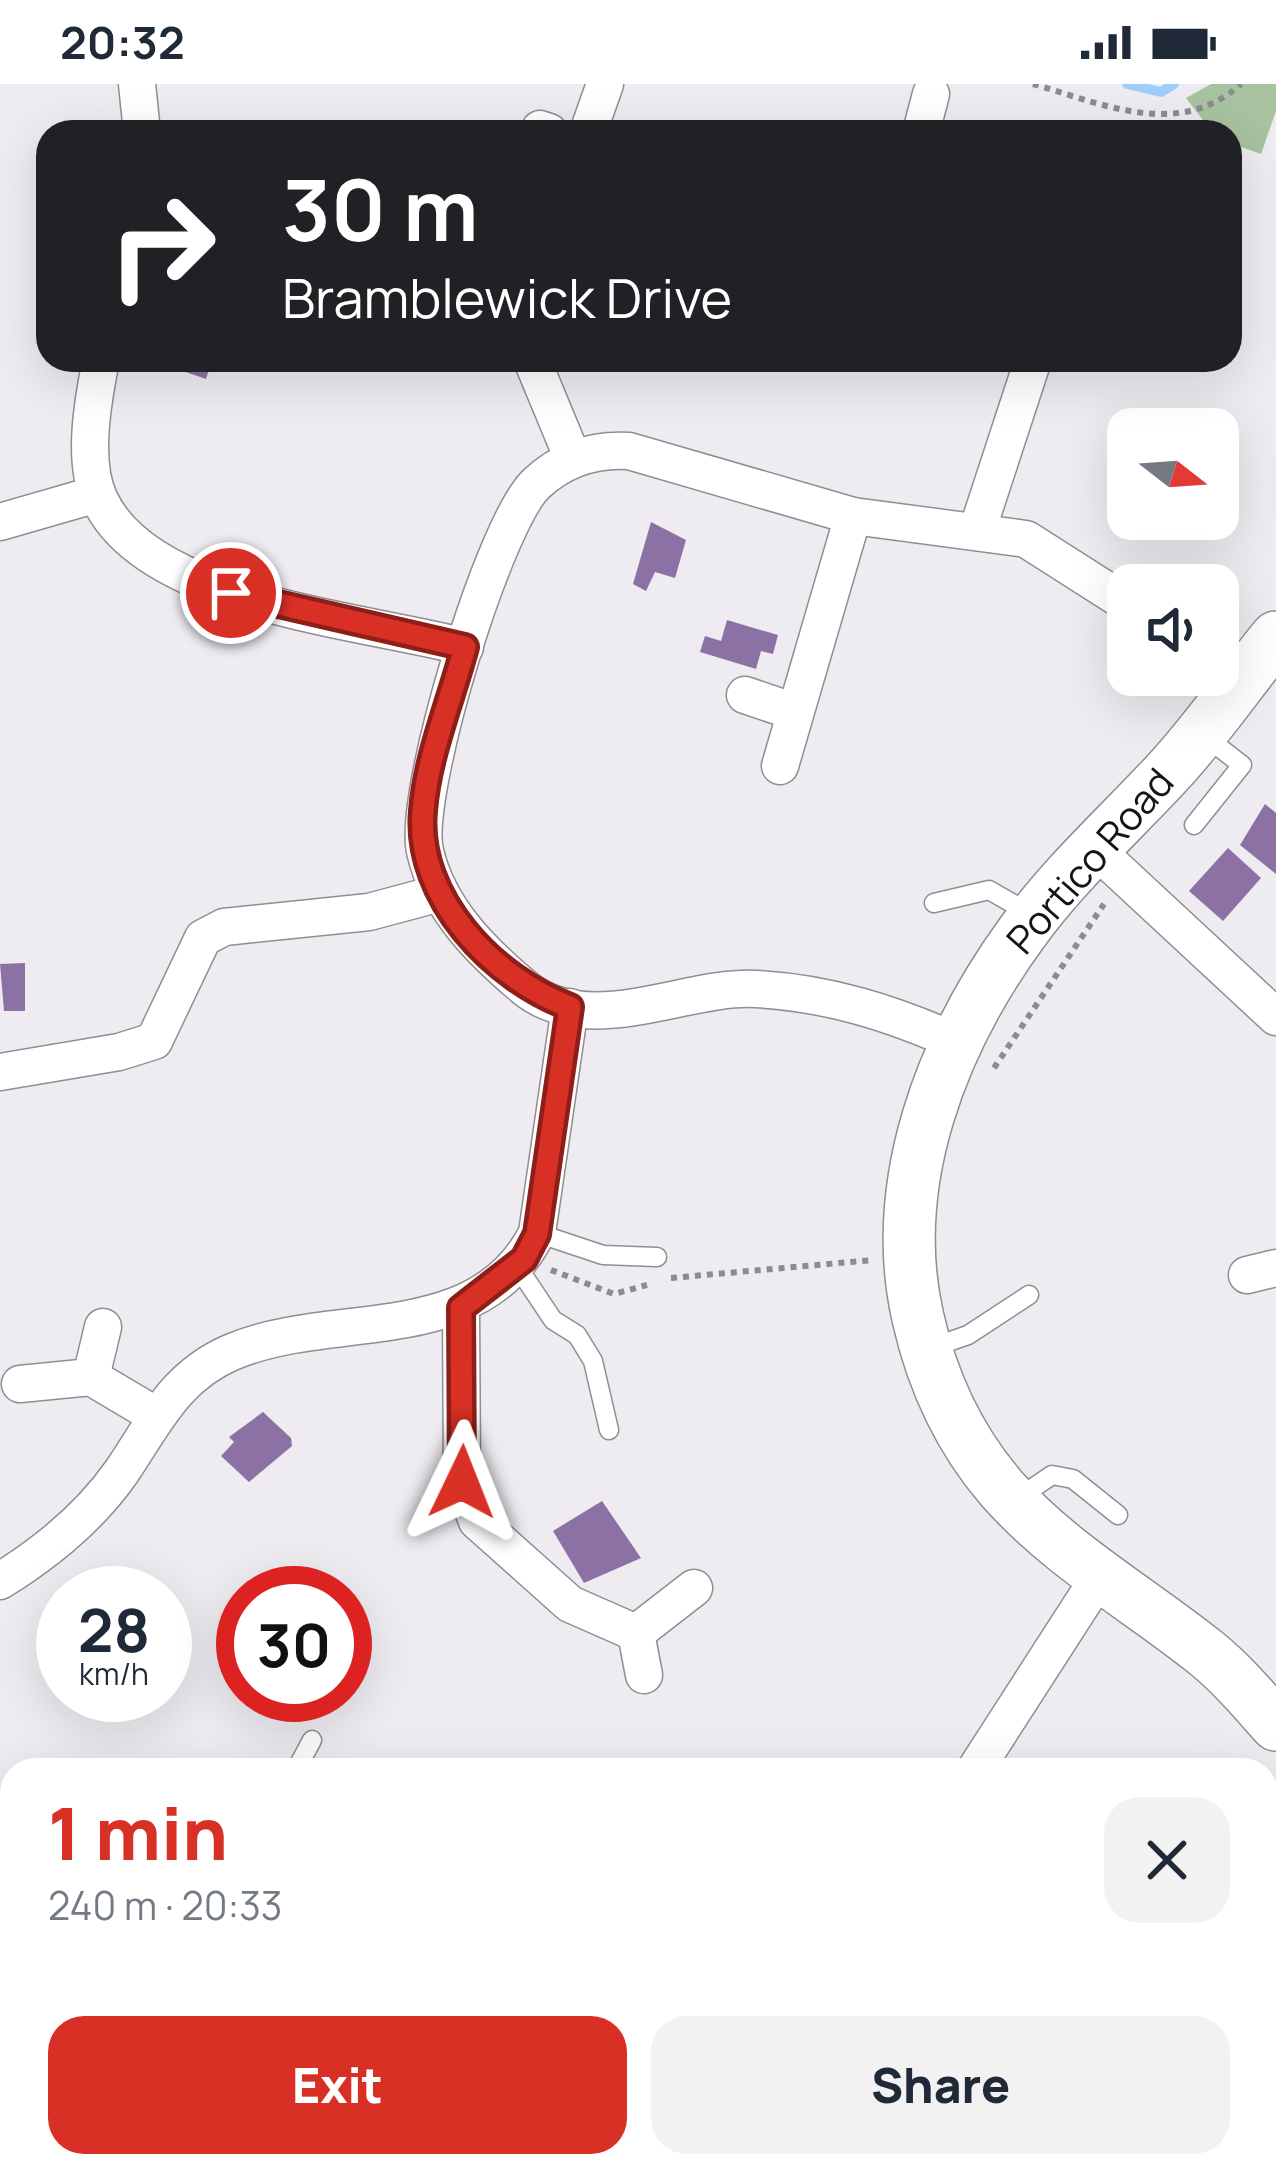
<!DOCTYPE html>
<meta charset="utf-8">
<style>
:root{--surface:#fff;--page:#f2f2f3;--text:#1f2937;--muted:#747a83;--accent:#d93025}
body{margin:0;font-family:Manrope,sans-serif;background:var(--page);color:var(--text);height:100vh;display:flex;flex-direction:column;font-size:45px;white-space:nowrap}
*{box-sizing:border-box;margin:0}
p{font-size:39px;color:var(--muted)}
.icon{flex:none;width:66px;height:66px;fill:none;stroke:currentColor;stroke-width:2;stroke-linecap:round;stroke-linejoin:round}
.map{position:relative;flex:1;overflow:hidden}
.side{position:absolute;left:0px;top:1674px;width:1278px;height:420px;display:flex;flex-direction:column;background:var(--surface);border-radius:36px 36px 0 0;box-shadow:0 12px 48px #0002}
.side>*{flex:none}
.top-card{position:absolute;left:36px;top:36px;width:1206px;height:252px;border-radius:36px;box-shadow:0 12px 48px #0002;background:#202124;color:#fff;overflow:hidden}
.needle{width:78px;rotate:107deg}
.fabs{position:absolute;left:1107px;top:324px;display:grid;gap:24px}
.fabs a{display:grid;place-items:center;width:132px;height:132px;border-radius:24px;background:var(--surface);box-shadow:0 12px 48px #0002;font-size:60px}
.speed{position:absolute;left:36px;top:1482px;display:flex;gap:24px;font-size:60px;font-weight:700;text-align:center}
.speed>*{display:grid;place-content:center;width:156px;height:156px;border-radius:50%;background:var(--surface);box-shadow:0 12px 48px #0002;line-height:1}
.speed small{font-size:30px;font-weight:400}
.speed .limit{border:18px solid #d22;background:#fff;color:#111}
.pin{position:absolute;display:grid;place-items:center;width:102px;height:102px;color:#fff;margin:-51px;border:6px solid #fff;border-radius:50%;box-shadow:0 3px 12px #0007}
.me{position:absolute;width:132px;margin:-66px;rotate:2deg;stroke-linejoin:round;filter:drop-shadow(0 0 9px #0008)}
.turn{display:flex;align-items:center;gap:42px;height:252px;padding:0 48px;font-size:54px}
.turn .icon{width:156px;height:156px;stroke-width:2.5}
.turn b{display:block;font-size:84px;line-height:102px}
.round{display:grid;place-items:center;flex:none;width:126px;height:126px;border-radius:36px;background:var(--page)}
.summary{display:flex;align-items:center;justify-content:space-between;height:204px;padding:0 48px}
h1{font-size:72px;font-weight:800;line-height:90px;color:var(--accent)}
.cta{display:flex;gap:24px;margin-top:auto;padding:24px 48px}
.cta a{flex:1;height:138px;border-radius:36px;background:var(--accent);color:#fff;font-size:48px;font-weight:800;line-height:138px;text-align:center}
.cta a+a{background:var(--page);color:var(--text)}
.status{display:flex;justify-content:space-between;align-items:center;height:84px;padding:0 60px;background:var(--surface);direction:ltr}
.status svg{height:33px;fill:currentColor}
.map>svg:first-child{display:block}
.green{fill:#a8c39f}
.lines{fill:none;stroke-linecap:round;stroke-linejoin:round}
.stream{stroke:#9fcefb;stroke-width:10}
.building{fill:#8c72a4}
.lane-casing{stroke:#908d93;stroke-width:21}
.street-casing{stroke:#908d93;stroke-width:39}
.secondary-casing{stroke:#908d93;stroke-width:54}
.path{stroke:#8d8b8f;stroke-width:6;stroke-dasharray:6 6;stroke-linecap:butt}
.lane{stroke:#fff;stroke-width:18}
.street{stroke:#fff;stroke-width:36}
.secondary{stroke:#fff;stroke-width:51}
.route-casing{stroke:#8d1f18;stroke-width:30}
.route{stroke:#d93025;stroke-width:21}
.labels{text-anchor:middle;stroke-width:9;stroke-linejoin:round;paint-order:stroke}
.street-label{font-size:39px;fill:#141315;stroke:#fff}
</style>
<div class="status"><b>20:32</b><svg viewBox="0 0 49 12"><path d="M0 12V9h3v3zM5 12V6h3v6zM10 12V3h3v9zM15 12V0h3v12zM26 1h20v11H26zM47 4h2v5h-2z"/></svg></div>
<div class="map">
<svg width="1276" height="2094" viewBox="0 0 1276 2094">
<rect width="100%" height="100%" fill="#eeebf1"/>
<!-- green -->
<polygon class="green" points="1211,0 1276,0 1276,27 1261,70 1230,59 1230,48 1212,48 1186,14"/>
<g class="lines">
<!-- stream -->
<polyline class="stream" points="1127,0 1161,8 1174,0"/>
</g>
<!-- building -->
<g class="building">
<polygon points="151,276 212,276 206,295"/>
<polygon points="944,276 964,276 961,286 943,280"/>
<polygon points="651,438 686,456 675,494 655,488 646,507 633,500"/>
<polygon points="727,536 778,551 773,570 761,567 756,585 700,568 705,552 721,557"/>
<polygon points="1265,720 1276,729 1276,790 1240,761"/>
<polygon points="1228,764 1261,794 1223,837 1189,807"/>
<polygon points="25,879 25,927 4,927 0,880"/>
<polygon points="263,1328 291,1354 292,1362 249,1398 221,1372 234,1358 229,1353"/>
<polygon points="602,1417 641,1474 584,1499 553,1447"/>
</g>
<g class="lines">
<!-- lane casing -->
<g class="lane-casing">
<g id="lane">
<polyline points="1230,101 1231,102"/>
<polyline points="1194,741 1242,681 1202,650"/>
<polyline points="934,819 989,806 1029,829"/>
<polyline points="537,1149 603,1171 657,1173"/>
<polyline points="517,1182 553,1236 577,1251 593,1277 609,1346"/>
<polyline points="928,1265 968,1251 1029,1211"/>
<polyline points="1018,1414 1052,1391 1073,1395 1118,1431"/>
<polyline points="296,1686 312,1656"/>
</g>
</g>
<!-- street casing -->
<g class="street-casing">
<g id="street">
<polyline points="137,0 142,48"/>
<polyline points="540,45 549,48"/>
<polyline points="588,48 605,0"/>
<polyline points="921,48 931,10"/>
<path d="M101 276C93 316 82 376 99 414 145 519 362 536 465 563"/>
<polyline points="532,276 573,375"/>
<polyline points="0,438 97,410"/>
<polyline points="977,447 1033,276"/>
<polyline points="745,611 795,628"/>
<polyline points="780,682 853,432"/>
<polyline points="1095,765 1276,933"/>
<path d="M957 958C891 929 829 909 756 905 685 901 589 956 525 904 482 868 438 825 425 767 412 710 494 438 537 399 563 375 595 365 629 367L853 432 1026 455 1128 520"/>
<polyline points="0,988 119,968 154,957 203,854 224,843 369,828 440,809"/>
<polyline points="1247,1191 1276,1184"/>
<polyline points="461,1224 462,1398 477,1437 570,1520 636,1549 694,1504"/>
<polyline points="91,1293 103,1243"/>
<polyline points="20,1300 91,1293 155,1331"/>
<path d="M0 1497C47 1468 90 1433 122 1387 155 1338 175 1292 232 1268 333 1225 478 1266 537 1149L570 923"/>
<polyline points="636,1549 644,1591"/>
<polyline points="975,1686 1098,1495"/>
<polyline points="183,2090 186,2094"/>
<polyline points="247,2094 261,2082"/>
<polyline points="676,2094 686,2082"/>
</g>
</g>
<!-- secondary casing -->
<g class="secondary-casing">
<g id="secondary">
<path d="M1276 553C1240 597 1207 646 1168 688 1119 741 1063 791 1021 850 942 959 887 1099 918 1234 932 1296 959 1355 1001 1404 1061 1472 1136 1513 1206 1569 1232 1590 1254 1616 1276 1641"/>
<polyline points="0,2090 4,2094"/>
</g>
</g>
<!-- path -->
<g class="path">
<path d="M1033 0C1103 20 1179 56 1241 0"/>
<polyline points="994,984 1104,820"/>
<polyline points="551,1186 614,1210 647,1201"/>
<polyline points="671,1194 873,1176"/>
<polyline points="0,1957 12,1969"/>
<polyline points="1266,2016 1276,2003"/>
<polyline points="133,2082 146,2094"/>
<polyline points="1225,2094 1231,2082"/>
</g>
<!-- lane -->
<use href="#lane" class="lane"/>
<!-- street -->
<use href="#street" class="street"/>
<!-- secondary -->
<use href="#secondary" class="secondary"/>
</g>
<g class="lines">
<!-- route casing -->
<g class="route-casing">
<path id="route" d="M231 509 465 563C451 616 427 673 423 727 415 814 494 895 570 923L537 1150 524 1175 461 1224 462 1398"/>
</g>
<!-- route -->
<use href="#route" class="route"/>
</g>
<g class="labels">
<!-- street labels -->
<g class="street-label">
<text transform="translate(1090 777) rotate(-49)" y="14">Portico Road</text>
</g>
</g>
</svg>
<div class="fabs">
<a><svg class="needle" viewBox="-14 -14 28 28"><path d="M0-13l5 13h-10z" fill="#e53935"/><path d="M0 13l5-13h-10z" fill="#747a83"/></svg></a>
<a><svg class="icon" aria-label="sound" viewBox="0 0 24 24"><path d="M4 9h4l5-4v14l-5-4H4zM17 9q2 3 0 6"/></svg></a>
</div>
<div class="speed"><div>28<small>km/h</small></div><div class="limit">30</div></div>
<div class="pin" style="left:231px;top:509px;background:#d93025"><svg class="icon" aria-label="arrive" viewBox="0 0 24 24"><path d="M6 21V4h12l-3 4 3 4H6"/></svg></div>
<svg class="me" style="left:462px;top:1398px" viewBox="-20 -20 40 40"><path d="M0-17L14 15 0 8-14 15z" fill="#d93025" stroke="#fff" stroke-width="4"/></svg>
<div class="top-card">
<div class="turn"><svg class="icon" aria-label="right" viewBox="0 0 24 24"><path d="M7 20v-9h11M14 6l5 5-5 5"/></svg><div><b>30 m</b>Bramblewick Drive</div></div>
</div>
<section class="side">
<div class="summary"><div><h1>1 min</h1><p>240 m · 20:33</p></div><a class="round"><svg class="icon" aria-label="close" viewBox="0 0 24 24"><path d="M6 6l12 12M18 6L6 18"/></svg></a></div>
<div class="cta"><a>Exit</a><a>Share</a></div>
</section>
</div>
